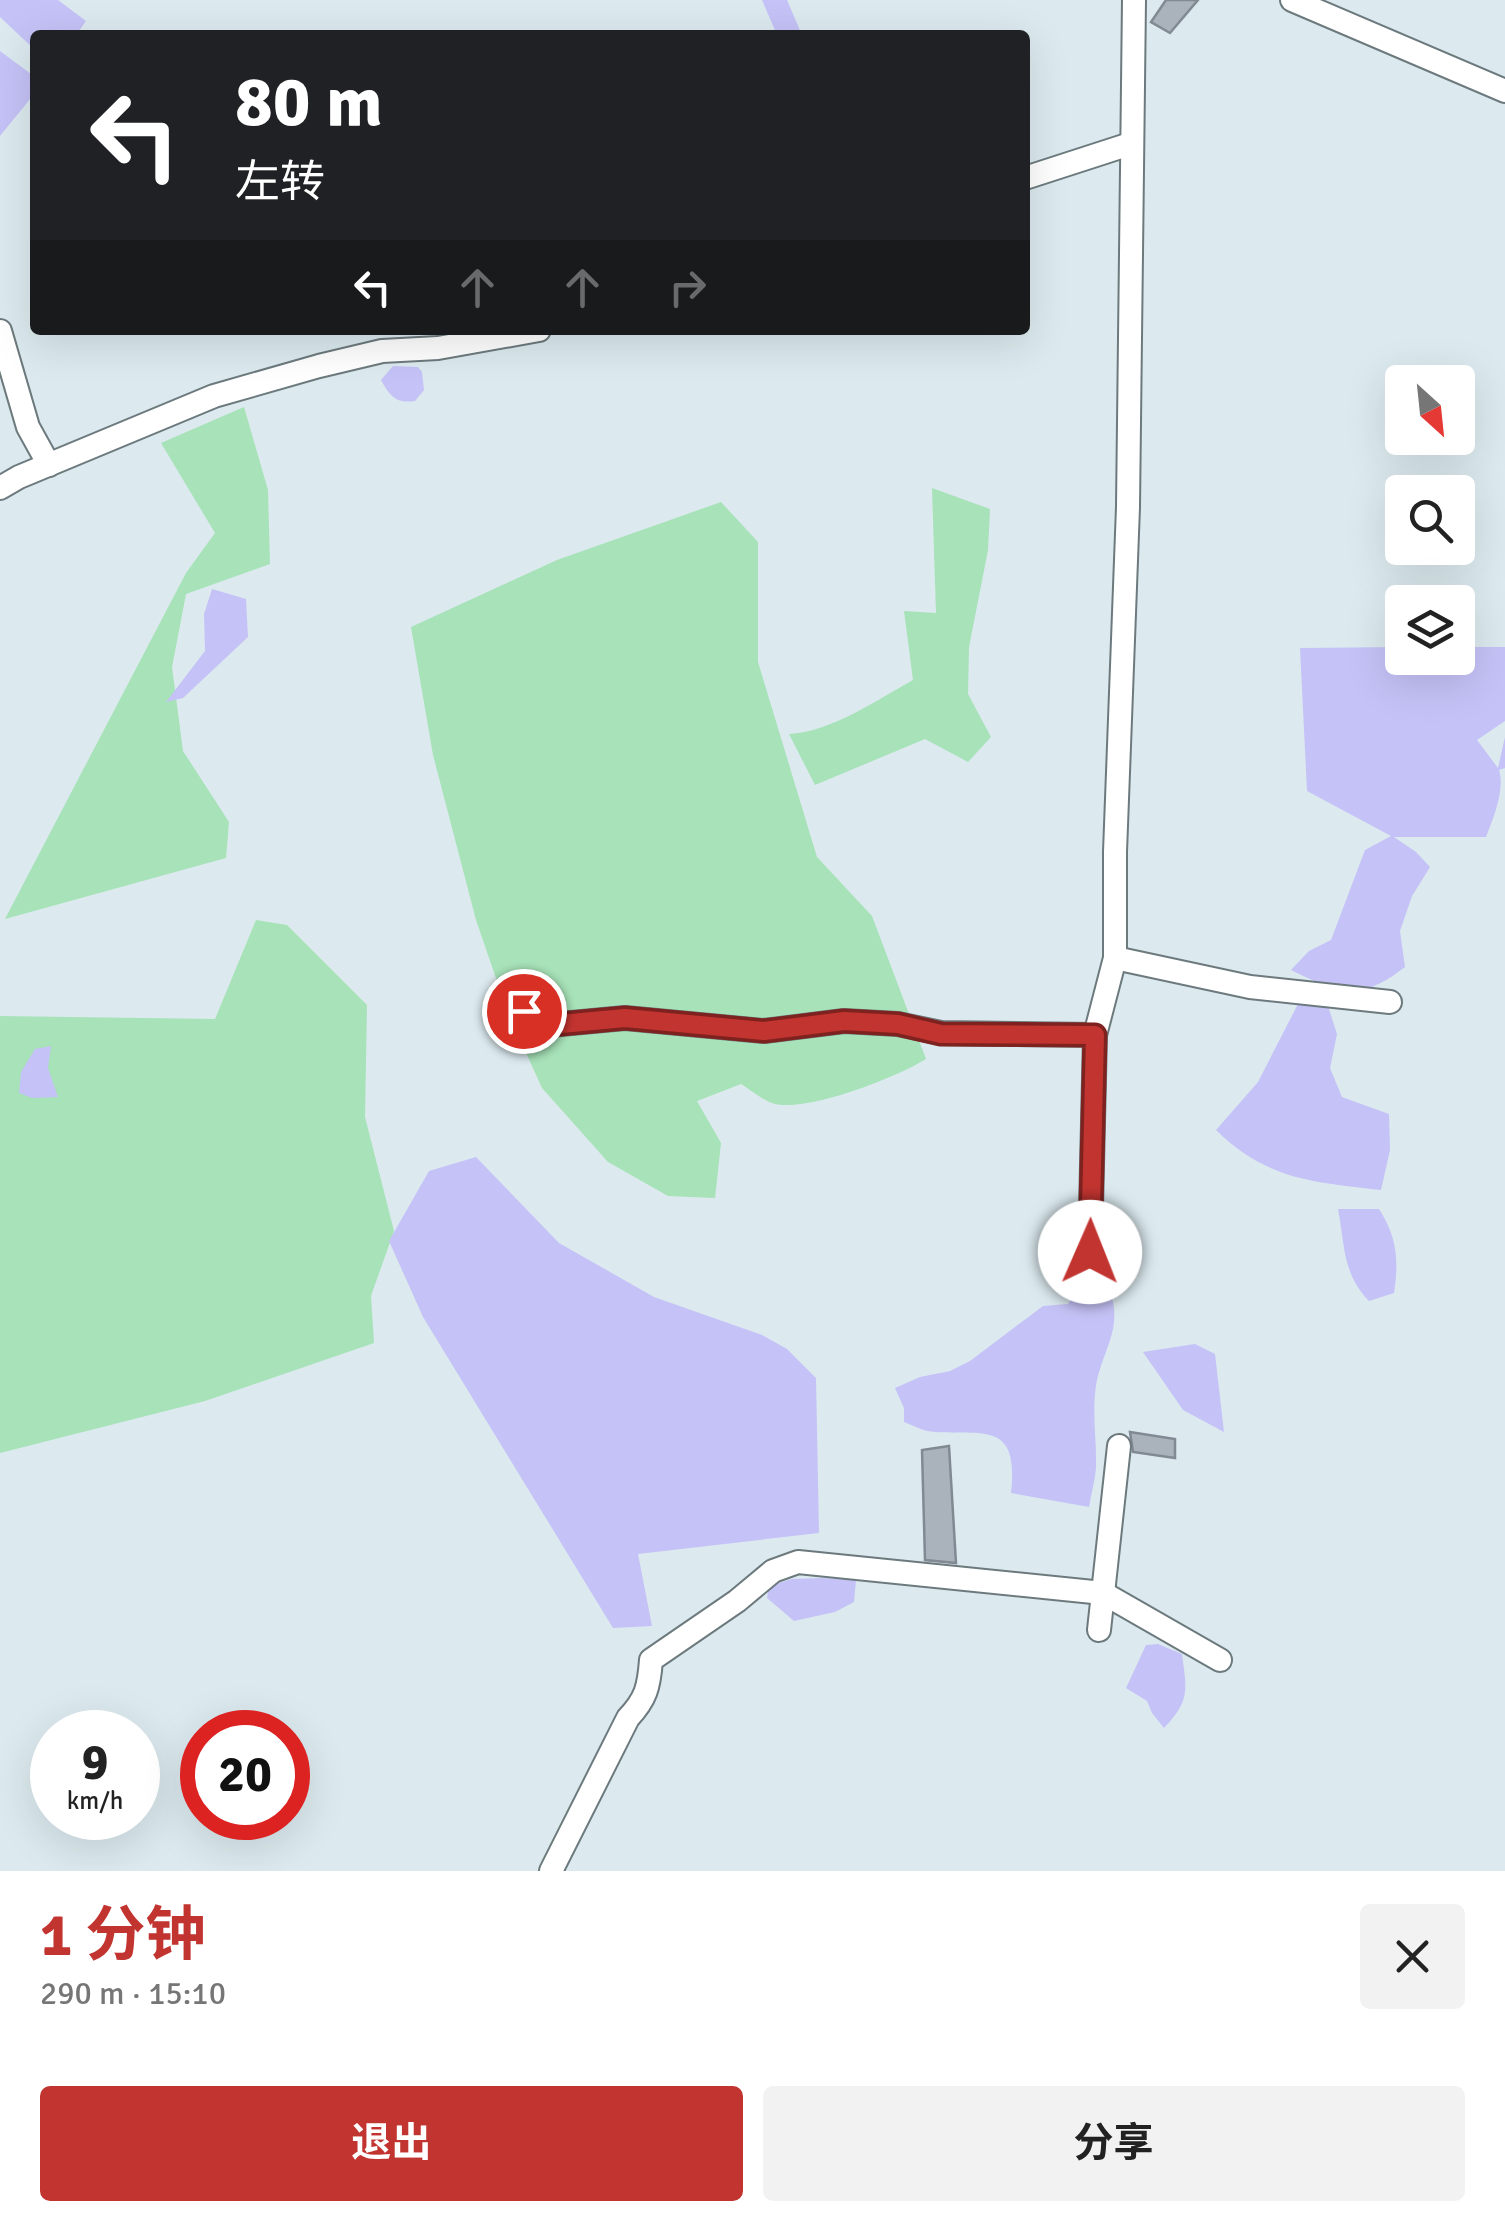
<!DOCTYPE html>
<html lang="zh">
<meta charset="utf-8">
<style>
:root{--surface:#fff;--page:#f2f2f2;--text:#222;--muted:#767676;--accent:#c23430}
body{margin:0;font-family:Signika,"Noto Sans SC",sans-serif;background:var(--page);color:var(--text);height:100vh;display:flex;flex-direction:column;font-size:38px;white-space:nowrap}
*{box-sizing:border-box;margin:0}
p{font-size:32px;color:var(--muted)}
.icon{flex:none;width:55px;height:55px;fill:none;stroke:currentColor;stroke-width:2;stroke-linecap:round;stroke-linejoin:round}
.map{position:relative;height:1871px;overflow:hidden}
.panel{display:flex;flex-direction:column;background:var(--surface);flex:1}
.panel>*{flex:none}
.guide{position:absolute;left:30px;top:30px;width:1000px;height:305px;border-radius:10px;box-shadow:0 10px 40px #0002;background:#202124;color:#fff;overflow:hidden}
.needle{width:65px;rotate:153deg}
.tools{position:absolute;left:1385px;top:365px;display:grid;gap:20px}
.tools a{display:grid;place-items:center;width:90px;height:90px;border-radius:10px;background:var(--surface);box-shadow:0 10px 40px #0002;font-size:50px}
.speed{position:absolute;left:30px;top:1710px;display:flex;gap:20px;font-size:50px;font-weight:700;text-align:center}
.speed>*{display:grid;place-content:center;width:130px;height:130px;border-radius:50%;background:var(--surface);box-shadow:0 10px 40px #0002;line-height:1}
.speed small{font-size:25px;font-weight:400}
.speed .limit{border:15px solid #d22;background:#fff;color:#111}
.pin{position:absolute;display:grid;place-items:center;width:85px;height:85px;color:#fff;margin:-42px;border:5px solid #fff;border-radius:50%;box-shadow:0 2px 10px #0007}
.me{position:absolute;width:110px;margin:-55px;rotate:1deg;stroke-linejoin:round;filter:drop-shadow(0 0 8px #0008)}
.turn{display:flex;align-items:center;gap:35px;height:210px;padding:0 40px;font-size:45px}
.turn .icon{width:130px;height:130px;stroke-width:2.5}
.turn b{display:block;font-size:70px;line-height:85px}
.lanes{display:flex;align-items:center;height:95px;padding:0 40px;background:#0003;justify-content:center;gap:50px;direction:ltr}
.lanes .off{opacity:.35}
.round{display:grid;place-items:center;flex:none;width:105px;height:105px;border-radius:10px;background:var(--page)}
.head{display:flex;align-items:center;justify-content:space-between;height:170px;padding:0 40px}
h1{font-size:60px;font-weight:700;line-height:75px;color:var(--accent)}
.primary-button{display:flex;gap:20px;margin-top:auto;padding:20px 40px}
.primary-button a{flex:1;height:115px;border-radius:10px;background:var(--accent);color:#fff;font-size:40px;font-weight:700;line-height:115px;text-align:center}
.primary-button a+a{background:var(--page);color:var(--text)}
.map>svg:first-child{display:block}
.green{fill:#a7e2b8}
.water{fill:#c5c2f7}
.building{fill:#aab2bc;stroke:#818993;stroke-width:2.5}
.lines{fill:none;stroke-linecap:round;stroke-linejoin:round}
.minor-casing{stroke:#6c7a7e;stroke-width:26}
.minor{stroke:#fff;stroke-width:22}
.route-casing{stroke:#7e221f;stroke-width:25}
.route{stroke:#c23430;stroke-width:18}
</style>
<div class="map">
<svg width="1505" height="1871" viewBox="0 0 1505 1871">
<rect width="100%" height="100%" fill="#dceaef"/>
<!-- green -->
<g class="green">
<polygon points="244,407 268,490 270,564 186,594 172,667 183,751 229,822 226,858 5,919 186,573 215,533 161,443"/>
<path d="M932 488 990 509 988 550 969 647 968 694 991 737 968 762 925 739 815 785 789 734C831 732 877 700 913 680L904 611 936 613Z"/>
<path d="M721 502 758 542V662L817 857 872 916 926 1059C895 1078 811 1111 775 1104 765 1102 751 1090 741 1084L697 1101 721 1143 715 1198 668 1196 608 1162 542 1088 508 1013 476 920 433 755 411 627 557 560Z"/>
<polygon points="256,920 287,925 367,1005 365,1117 394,1231 371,1296 374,1343 205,1401 0,1453 0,1016 215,1019"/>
</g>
<!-- water -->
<g class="water">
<polygon points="0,0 58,0 86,21 76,35 35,35 35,50 0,17"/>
<polygon points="762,0 787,0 802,35 777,35"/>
<polygon points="0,51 35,77 35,93 0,136"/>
<path d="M393 366 418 367 422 372 424 390 415 401C396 404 390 396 381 380Z"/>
<polygon points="212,589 246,599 248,637 183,698 166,702 205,651 204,614"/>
<path d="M1402 647V658H1458V647H1505V721L1477 740 1498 768 1505 737V768L1499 770C1505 789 1494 817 1486 837H1394L1416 852 1430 867 1412 896 1400 931 1405 967C1360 1002 1340 994 1291 970L1309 951 1331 940 1365 850 1391 836 1307 791 1300 648Z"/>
<path d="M1300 1000 1328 1006 1337 1034 1330 1068 1342 1097 1389 1114 1390 1150 1381 1190C1313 1182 1267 1180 1216 1130L1258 1082Z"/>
<polygon points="51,1046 48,1068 58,1097 32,1098 19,1093 21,1072 35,1049"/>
<polygon points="476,1157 559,1243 654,1297 762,1335 787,1349 816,1378 819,1533 638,1554 652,1626 613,1628 423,1317 389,1241 429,1171"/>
<path d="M1338 1209H1379C1397 1237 1399 1260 1394 1293L1369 1301C1342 1273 1345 1245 1338 1209Z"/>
<path d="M1082 1281 1088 1293 1112 1298C1119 1325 1109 1341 1101 1366 1089 1399 1097 1434 1096 1468 1095 1481 1091 1494 1089 1507L1011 1493C1020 1415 977 1438 927 1431 920 1429 912 1425 904 1422V1408L895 1388 920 1377 950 1371 970 1361 1043 1306 1068 1304Z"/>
<polygon points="1195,1344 1215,1354 1224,1432 1183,1410 1143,1352"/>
<polygon points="822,1578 856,1580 854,1602 835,1612 794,1621 767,1598 769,1586 792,1579"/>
<path d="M1158 1644 1182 1654C1187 1691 1190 1701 1164 1728L1152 1713 1147 1701 1126 1688 1146 1645Z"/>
</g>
<!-- building -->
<g class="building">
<polygon points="1166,0 1198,0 1170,33 1151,22"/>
<polygon points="1130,1432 1175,1439 1175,1458 1133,1452"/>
<polygon points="949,1446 956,1563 925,1560 922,1450"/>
</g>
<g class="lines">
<!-- minor casing -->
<g class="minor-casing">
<g id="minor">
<polyline points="1292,0 1505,91"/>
<polyline points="1025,178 1130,144"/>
<polyline points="0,331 28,427 49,465"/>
<polyline points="0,488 19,477 214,396 319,366 382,351 438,348 539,330"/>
<polyline points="1115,958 1250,987 1390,1002"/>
<polyline points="524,1011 539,1026 625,1018 764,1031 844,1021 898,1024 941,1033 1095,1035"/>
<polyline points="1090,1252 1095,1035 1115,958 1115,852 1128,507 1134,0"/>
<polyline points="1099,1630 1119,1446"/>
<path d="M551 1871 628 1718C646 1699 649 1687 651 1660L737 1601 773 1571 798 1562 1103 1593 1220 1660"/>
</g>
</g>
<!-- minor -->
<use href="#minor" class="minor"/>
</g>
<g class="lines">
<!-- route casing -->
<g class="route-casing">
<polyline id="route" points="524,1011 539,1026 625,1018 764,1031 844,1021 898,1024 941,1034 1095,1035 1090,1252"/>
</g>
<!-- route -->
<use href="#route" class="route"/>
</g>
</svg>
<div class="tools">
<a><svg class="needle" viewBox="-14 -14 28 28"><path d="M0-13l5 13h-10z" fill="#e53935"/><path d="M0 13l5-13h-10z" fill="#767676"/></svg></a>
<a><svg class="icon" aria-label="search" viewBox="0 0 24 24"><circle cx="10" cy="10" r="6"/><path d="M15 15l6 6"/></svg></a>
<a><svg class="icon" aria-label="layers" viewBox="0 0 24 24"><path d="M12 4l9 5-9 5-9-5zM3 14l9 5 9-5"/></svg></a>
</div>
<div class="speed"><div>9<small>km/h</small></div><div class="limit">20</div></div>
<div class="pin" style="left:524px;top:1011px;background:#d93025"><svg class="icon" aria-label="arrive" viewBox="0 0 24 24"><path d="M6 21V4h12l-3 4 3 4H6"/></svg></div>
<svg class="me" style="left:1090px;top:1252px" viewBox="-20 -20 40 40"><circle r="19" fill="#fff"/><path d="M0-13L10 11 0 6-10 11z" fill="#c23430"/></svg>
<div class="guide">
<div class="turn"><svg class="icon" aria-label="left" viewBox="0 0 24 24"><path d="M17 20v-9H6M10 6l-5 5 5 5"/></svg><div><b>80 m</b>左转</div></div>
<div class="lanes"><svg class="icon" aria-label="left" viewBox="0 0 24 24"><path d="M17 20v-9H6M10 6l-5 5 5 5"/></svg><svg class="icon off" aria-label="ahead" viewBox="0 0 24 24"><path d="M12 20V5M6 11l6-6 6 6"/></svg><svg class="icon off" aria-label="ahead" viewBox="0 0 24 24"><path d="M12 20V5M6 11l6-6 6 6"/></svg><svg class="icon off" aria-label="right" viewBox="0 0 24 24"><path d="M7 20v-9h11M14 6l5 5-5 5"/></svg></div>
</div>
</div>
<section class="panel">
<div class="head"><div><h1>1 分钟</h1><p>290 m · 15:10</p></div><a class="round"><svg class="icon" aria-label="close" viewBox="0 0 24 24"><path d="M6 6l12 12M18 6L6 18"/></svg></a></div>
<div class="primary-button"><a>退出</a><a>分享</a></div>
</section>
